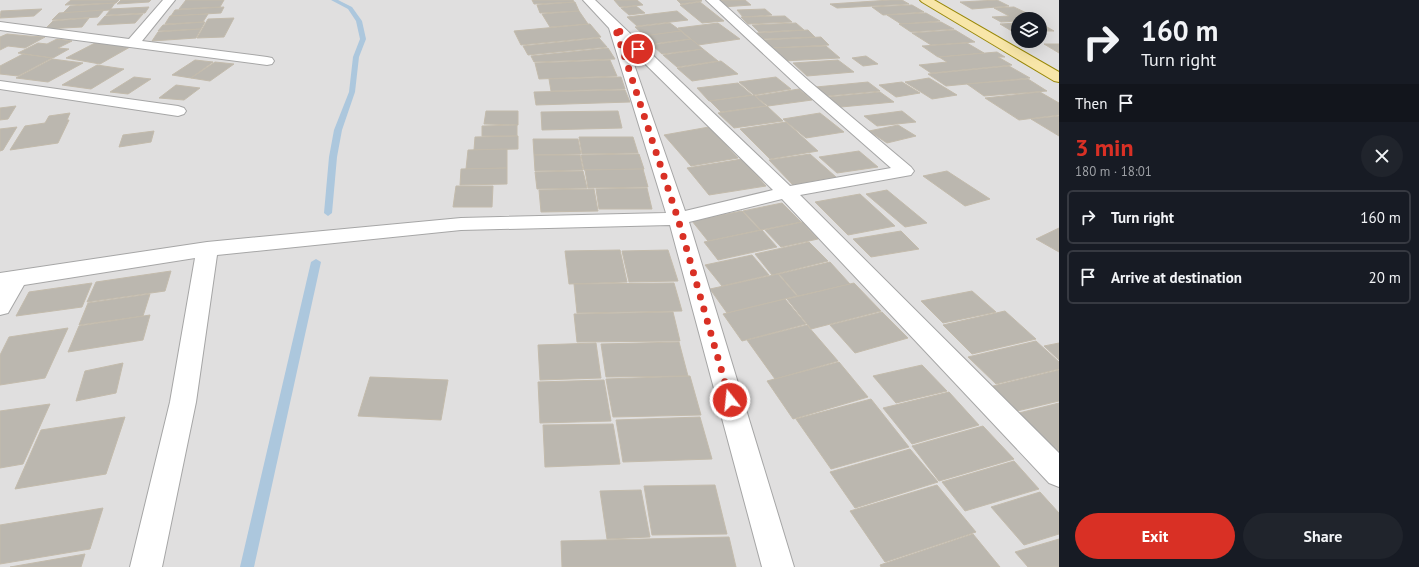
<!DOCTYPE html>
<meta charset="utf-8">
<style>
:root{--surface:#171b24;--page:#20242c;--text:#f1f3f6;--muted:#9ea1a6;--line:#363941;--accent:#d93025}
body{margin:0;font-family:"PT Sans",sans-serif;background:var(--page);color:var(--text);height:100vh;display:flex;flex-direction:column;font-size:15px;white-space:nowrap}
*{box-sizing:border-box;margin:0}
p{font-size:13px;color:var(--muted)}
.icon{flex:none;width:22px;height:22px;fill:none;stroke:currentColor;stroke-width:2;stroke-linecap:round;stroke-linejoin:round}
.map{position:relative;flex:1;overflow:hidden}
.sheet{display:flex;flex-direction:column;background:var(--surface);width:360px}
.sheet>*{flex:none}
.banner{background:#171b24;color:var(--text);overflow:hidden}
.buttons{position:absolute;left:1011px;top:12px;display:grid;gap:8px}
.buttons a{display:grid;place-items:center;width:36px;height:36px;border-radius:50%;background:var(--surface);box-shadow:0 4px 16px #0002;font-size:20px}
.pin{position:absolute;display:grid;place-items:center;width:34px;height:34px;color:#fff;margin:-17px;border:2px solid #fff;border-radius:50%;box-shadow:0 1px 4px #0007}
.me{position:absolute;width:44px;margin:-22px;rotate:344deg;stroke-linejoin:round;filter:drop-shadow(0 0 3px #0008)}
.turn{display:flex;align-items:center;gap:14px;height:84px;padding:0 16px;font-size:18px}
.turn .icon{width:52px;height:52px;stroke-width:2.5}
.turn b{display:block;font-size:28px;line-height:34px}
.then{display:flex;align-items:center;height:38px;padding:0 16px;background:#0003;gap:8px;font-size:15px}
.round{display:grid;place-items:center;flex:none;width:42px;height:42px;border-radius:21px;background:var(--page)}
.headline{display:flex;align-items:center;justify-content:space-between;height:68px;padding:0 16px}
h1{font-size:24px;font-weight:700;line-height:30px;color:var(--accent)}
.button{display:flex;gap:8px;margin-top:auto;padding:8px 16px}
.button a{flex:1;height:46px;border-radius:24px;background:var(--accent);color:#fff;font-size:16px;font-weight:700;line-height:46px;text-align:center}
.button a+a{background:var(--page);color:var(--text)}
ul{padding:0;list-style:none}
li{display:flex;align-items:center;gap:12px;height:54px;margin:0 8px 6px;padding:0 8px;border:2px solid var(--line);border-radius:6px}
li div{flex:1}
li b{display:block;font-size:15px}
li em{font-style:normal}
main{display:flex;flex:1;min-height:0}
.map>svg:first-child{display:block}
.residential{fill:#e0dfdf;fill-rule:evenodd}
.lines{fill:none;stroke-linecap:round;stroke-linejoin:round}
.stream{fill:#acc7dd;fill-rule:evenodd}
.building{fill:#bbb7af;stroke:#c3bbac}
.minor-casing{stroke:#a6a6a6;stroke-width:2}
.major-casing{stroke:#988708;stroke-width:2}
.minor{fill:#fff;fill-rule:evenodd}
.major{fill:#f8e6a8;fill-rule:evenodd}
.route{stroke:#d93025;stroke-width:7;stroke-dasharray:0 12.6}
</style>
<main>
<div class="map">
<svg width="1059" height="567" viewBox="0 0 1059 567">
<rect width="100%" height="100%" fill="#f2f1e9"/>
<!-- residential -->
<path class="residential" d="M0 0H1059V567H0ZM1018 19H1040V41H1018Z"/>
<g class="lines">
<!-- stream -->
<g class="stream">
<polygon points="331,0 338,0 352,7 362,21 366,39 359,57 355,92 342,130 337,157 332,213 328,216 324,213 329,157 334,130 349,92 353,57 360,39 356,21 348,9"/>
<polygon points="316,259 321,262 254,567 240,567 311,262"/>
</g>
</g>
<!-- building -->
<g class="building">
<polygon points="71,0 119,0 116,3 65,5"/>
<polygon points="121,0 151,0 149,2 117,4"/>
<polygon points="186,0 224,0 220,7 179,9"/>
<polygon points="532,0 573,0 574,2 534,4"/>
<polygon points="614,0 637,0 643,5 620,7"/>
<polygon points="677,0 701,0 702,1 681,4"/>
<polygon points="716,0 745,0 751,5 722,7"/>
<polygon points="890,0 902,0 909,4 837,8 830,4"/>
<polygon points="997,0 1009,6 972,9 960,2"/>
<polygon points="575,2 579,11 540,13 537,5"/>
<polygon points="700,2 724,21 702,23 680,5"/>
<polygon points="115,3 110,10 63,13 70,6"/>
<polygon points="912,5 924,12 883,15 872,7"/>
<polygon points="636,6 645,13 629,15 621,8"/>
<polygon points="149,7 145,13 106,15 111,9"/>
<polygon points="224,7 221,13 171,16 175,10"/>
<polygon points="1014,7 1039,19 1018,19 1018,21 1001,22 992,17 1009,16 994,8"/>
<polygon points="42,9 34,16 0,18 1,11"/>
<polygon points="765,9 772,15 743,17 737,10"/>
<polygon points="104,10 98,17 52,20 59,13"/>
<polygon points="579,11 588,24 550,27 542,14"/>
<polygon points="677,11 688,20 637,26 627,17"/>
<polygon points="926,13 940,21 901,24 887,15"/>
<polygon points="143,14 135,23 97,25 105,16"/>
<polygon points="208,14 203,22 165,24 170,16"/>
<polygon points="785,16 792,22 748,24 741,17"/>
<polygon points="89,18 82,27 45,29 53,21"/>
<polygon points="234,18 224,37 197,38 208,19"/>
<polygon points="205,22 201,29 158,31 163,25"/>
<polygon points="941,22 954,29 911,32 899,24"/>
<polygon points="670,23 681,31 645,36 635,27"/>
<polygon points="718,23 740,39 698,45 678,28"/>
<polygon points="796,23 804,30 759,32 752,25"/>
<polygon points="1018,23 1018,33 1015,33 1000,24"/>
<polygon points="1040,23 1054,31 1040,31"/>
<polygon points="590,24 601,37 521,45 514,31"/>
<polygon points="201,29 196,38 152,41 158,32"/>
<polygon points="808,30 815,37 764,39 757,33"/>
<polygon points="955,30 975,42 931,45 912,33"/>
<polygon points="681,31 690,39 652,44 643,36"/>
<polygon points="7,34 28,36 45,37 25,48 8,46 0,50 0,37"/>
<polygon points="821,37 829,45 771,48 764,40"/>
<polygon points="599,38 607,47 528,55 523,46"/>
<polygon points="57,39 72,41 58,48 69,49 53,58 18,53 38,43 47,44"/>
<polygon points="691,39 703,49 662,54 652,45"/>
<polygon points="97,42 130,47 100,64 66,58"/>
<polygon points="967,43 984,53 938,57 922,46"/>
<polygon points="1044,44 1059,44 1059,53"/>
<polygon points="826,46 840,58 783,61 771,48"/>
<polygon points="608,48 615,59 534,62 531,56"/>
<polygon points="703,49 718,61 677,67 663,55"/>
<polygon points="997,52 1005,57 998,57 1012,65 931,73 919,65 947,62 939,57"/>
<polygon points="23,54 52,58 18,76 0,74 0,66"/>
<polygon points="866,56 878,64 863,66 852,58"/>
<polygon points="52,59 83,63 48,82 16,78"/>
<polygon points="195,60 213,62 191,78 172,75"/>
<polygon points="610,60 617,76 539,79 535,63"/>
<polygon points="838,60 854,72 807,76 793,63"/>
<polygon points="721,61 738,74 692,81 677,68"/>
<polygon points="215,62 234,64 210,81 191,78"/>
<polygon points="97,65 124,69 91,89 62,85"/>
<polygon points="1009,66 1030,78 946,86 928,74"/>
<polygon points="134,77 151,79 128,94 110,92"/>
<polygon points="621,77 625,89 551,91 549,79"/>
<polygon points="776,77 791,89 754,95 739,82"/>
<polygon points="929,78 957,95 932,99 905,82"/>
<polygon points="1028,79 1047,91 984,96 967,84"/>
<polygon points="868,82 880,91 827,96 816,87"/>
<polygon points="902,82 920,93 896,97 879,85"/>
<polygon points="738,83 752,95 709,101 697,88"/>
<polygon points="176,85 200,88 184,100 159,98"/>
<polygon points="799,89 812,100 768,106 755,96"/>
<polygon points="625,90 630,102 536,105 534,92"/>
<polygon points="880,92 894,102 841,107 828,97"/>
<polygon points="1040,92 1059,103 1059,115 1019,120 985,98"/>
<polygon points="754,95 766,106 721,112 710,101"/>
<polygon points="16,106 8,119 0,120 0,108"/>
<polygon points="767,106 783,121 734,128 718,113"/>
<polygon points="486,111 518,111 518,125 484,124"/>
<polygon points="618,111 622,128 542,130 541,112"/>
<polygon points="902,111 916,122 877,126 864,116"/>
<polygon points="70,113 67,120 69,120 58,143 10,150 25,126 45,123 49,116"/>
<polygon points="820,113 844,132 806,138 783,119"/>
<polygon points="1059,116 1059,136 1031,119"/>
<polygon points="786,122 818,151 770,159 740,129"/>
<polygon points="517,125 517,136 482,136 482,126"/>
<polygon points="898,125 916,136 887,143 869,131"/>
<polygon points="17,127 3,150 0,151 0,129"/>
<polygon points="709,127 738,158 691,166 664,135"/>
<polygon points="154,131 151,142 119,147 123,135"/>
<polygon points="518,136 518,149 474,150 475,137"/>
<polygon points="579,137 633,137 638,153 582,154"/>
<polygon points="533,139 578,139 581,154 534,155"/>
<polygon points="507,149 507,168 466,169 468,150"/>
<polygon points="859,151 878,167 837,173 819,157"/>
<polygon points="639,154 644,169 584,170 581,155"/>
<polygon points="810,154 836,177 793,185 769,160"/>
<polygon points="534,155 580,155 583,170 535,171"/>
<polygon points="742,159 766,186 709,195 687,168"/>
<polygon points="507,168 507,184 460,185 461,169"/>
<polygon points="643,169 648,187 588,188 585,170"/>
<polygon points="583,171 587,188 537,189 535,172"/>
<polygon points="947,171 990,199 965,206 923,176"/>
<polygon points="456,186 493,186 492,207 453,207"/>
<polygon points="647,188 652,209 599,209 596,189"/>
<polygon points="594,189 598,211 541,212 539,190"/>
<polygon points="887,190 927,223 905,227 866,194"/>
<polygon points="860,194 895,226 848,235 815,202"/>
<polygon points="782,203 801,222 761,230 743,211"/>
<polygon points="742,211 760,230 708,241 692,221"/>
<polygon points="802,222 818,239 781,247 765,230"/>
<polygon points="1059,228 1059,252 1036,239"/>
<polygon points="762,230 777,247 718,260 704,242"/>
<polygon points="901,231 919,249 871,257 853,239"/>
<polygon points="809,242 828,261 772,275 755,254"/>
<polygon points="620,250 627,282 569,284 565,251"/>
<polygon points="668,250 678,281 629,282 622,251"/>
<polygon points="752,255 769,275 722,286 705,265"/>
<polygon points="830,262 850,284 798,296 779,274"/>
<polygon points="171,271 165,291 87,302 96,282"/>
<polygon points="778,274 797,296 727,313 710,289"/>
<polygon points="92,283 82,307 16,316 29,292"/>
<polygon points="674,283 682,311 577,313 574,284"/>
<polygon points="854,283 881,311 811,329 787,299"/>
<polygon points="972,291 996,312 943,323 921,301"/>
<polygon points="150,294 143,316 79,325 88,303"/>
<polygon points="785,299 806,324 742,341 723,314"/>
<polygon points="1005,311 1036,339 972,354 943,325"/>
<polygon points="673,312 680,341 577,342 574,314"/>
<polygon points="882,312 908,338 855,353 830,325"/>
<polygon points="150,315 143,340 68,352 79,326"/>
<polygon points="807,325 838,361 775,379 747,340"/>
<polygon points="68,328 45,378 0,385 0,355 9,337"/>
<polygon points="1036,341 1059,362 1059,369 996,384 968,357"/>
<polygon points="679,342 688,376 606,377 601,344"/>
<polygon points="596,343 601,378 540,380 538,345"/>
<polygon points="1059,343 1059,360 1044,346"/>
<polygon points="839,362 868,397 793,419 767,381"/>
<polygon points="123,363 116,393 76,401 85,371"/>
<polygon points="922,365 947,391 896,403 873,376"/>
<polygon points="1059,370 1059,401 1017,411 993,386"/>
<polygon points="690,376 701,415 613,417 606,379"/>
<polygon points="370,377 448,380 441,420 358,416"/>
<polygon points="604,380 611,421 540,423 538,382"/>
<polygon points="949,392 979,425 912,444 883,408"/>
<polygon points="871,399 909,447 831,469 796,419"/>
<polygon points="1059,403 1059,450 1056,451 1019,413"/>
<polygon points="50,404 23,464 0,468 0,411"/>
<polygon points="125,417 106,474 15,489 41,430"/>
<polygon points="700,417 712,459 623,462 616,420"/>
<polygon points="613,424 620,464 545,467 543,425"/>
<polygon points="983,426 1014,459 939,481 912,446"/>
<polygon points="910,449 938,482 855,508 830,472"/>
<polygon points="1014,461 1039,489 965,511 942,482"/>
<polygon points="715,485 727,534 652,535 644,486"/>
<polygon points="937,485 976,532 885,562 850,511"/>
<polygon points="641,490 650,537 607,539 600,491"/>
<polygon points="1040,492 1059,513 1059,534 1024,545 991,507"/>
<polygon points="103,508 90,549 0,564 0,525"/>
<polygon points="973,534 1000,567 881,567 880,565"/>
<polygon points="729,537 736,567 562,567 561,541"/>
<polygon points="1059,539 1059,567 1028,567 1015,552"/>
<polygon points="85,554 81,567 10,567"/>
</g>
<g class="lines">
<!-- minor casing -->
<g class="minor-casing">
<g id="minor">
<polygon points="163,0 175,0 142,41 267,57 272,58 274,61 272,64 267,65 0,30 0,22 129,39"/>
<path d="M583 0H595L790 186 891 168 800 88 706 0H719L810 82 911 167 914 171 911 175 800 195 1059 453V487L1049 483 782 199 689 222 794 567H762L670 225 461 230 217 255 196 402 162 567H130L170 402 195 258 24 285 8 313 0 315V273L207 242 461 218 666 213 609 28ZM628 47 773 190 685 211Z"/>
<polygon points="0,81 178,106 184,108 186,111 184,114 178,116 0,89"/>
</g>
</g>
<!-- major casing -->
<g class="major-casing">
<polygon id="major" points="920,0 934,0 1059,72 1059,82 1054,81 922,2"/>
</g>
<!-- minor -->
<use href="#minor" class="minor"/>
<!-- major -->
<use href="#major" class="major"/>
</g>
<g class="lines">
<!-- route -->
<polyline class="route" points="638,49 615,27 678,219 730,400"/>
</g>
</svg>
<div class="buttons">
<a><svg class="icon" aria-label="layers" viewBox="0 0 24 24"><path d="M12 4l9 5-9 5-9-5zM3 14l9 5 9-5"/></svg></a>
</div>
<div class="pin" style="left:638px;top:49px;background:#d93025"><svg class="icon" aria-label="arrive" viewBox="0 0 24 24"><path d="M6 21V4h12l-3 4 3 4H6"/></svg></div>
<svg class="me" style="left:730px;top:400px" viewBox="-20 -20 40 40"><circle r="17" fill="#d93025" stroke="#fff" stroke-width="3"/><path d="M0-11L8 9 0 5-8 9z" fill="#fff"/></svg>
</div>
<section class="sheet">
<div class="banner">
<div class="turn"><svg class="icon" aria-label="right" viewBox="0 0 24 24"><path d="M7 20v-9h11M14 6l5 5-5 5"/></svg><div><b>160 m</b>Turn right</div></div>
<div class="then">Then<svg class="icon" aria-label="arrive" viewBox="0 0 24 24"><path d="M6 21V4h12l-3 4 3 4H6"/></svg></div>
</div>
<div class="headline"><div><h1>3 min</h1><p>180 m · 18:01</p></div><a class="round"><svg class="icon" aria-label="close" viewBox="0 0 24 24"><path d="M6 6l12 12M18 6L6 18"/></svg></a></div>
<ul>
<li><svg class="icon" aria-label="right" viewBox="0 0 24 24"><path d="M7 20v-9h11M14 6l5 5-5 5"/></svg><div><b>Turn right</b></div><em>160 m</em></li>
<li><svg class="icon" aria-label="arrive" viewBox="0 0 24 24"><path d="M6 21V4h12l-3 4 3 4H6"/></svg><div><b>Arrive at destination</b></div><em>20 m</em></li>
</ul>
<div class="button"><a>Exit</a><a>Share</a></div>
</section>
</main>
